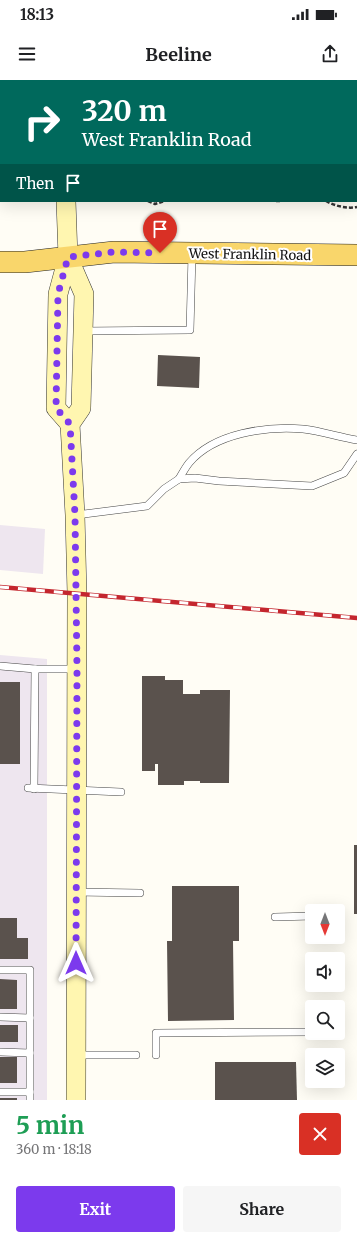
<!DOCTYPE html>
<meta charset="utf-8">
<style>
:root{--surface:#fff;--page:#f6f6f6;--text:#202124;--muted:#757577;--accent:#7c3aed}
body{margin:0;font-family:Merriweather,serif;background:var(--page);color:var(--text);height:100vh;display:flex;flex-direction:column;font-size:15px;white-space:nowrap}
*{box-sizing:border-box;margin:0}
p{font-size:13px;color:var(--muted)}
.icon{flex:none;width:22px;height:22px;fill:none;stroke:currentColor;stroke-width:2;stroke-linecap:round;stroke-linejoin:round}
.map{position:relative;height:1020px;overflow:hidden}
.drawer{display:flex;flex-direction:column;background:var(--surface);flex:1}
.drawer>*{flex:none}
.guide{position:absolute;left:0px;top:0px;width:357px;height:122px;box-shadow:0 4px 16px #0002;background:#00695c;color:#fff;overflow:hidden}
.needle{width:26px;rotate:180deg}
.controls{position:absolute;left:305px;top:824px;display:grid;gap:8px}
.controls a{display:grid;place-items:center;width:40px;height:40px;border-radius:4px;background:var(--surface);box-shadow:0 4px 16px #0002;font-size:20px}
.pin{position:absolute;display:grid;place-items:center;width:34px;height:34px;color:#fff;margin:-41px -17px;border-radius:50% 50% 50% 0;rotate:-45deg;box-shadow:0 0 4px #0007}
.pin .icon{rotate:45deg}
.me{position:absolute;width:44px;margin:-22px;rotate:0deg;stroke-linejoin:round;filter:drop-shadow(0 0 3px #0008)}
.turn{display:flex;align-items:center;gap:14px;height:84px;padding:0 16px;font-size:18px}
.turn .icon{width:52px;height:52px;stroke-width:2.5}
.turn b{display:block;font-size:28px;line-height:34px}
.then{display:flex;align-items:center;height:38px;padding:0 16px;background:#0003;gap:8px;font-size:15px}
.round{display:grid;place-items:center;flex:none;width:42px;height:42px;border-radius:4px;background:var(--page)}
.overview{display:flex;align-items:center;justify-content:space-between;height:68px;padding:0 16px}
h1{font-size:24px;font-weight:700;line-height:30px;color:#1e9e55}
.primary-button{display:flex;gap:8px;margin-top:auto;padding:8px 16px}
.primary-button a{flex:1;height:46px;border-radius:4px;background:var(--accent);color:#fff;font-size:16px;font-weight:700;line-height:46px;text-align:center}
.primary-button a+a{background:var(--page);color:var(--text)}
.status{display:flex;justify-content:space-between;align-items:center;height:28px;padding:0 20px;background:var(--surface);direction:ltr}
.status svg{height:11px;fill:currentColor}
header{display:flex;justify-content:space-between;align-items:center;height:52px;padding:0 16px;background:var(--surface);font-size:18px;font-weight:700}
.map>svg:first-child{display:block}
.industrial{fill:#eee6ef}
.building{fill:#5a524d}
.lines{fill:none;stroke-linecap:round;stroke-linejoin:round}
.service-casing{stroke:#444;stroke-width:8}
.minor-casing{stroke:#444;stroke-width:15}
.secondary-casing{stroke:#333;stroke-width:20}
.primary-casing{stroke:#222;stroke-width:22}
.path{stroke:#333;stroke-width:2.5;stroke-dasharray:4 2;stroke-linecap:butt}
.service{stroke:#fff;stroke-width:7}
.minor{stroke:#fff;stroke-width:14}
.secondary{stroke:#fff6b0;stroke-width:19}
.primary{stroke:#f9d66b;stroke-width:21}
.rail-casing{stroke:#c4262e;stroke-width:4.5}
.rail{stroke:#fff;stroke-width:3;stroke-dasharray:9;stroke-linecap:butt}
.route{stroke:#7c3aed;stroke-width:7;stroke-dasharray:0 12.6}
.labels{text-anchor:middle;stroke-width:4;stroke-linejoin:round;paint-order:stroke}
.street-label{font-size:13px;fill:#111;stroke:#fff}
</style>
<div class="status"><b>18:13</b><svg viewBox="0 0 49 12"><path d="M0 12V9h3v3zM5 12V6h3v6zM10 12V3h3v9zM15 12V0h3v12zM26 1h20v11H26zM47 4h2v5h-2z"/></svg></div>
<header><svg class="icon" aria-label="menu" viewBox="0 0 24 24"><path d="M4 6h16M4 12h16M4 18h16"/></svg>Beeline<svg class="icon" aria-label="share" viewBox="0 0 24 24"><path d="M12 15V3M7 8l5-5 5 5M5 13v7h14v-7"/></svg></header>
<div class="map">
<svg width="357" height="1020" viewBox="0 0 357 1020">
<rect width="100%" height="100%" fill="#fffdf5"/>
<!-- industrial -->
<g class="industrial">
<polygon points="0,445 45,449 43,494 0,490"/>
<polygon points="0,575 47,579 47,1020 0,1020"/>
</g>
<!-- building -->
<g class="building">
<polygon points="158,275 200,277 199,308 157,306"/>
<polygon points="142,596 165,596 165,600 183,600 183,614 200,614 200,610 230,610 229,703 200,703 200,701 184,701 184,705 158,705 158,684 155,684 155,691 142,691"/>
<rect x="0" y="602" width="20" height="82"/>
<rect x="354" y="765" width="3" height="69"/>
<polygon points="172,806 239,806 239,861 233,861 234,940 168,941 167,861 172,861"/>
<polygon points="0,838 17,838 17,858 28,858 28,879 0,879"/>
<polygon points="0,899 17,900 17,929 0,929"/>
<rect x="0" y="945" width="18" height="17"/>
<rect x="0" y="977" width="17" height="26"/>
<polygon points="215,982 296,982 297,1020 215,1020"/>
<rect x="0" y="1018" width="17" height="2"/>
</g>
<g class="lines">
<!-- service casing -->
<g class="service-casing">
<g id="service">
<polyline points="5,1 5,0"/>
<polyline points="0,20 1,20"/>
<polyline points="83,251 190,250 192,175"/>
<path d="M179 399C182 394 185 388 189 383 214 353 266 346 303 349 321 351 339 357 357 360"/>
<polyline points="76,435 147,426 164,409 179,399 195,398 219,401 312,406 344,393 357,374"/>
<polyline points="0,586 35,589 34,709"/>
<polyline points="35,589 77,589"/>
<polyline points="28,708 121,712"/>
<polyline points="76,812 140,813"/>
<polyline points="275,837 312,836"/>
<polyline points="0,890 30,890 30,1020"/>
<polyline points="0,937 30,938"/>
<polyline points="0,972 30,973"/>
<polyline points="77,975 136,975"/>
<polyline points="156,975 156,953 312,952"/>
<polyline points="0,1012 30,1012"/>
</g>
</g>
<!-- minor casing -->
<g class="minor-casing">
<polyline id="minor" points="356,23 357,24"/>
</g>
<!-- secondary casing -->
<g class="secondary-casing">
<g id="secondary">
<polyline points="66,1 66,0"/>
<polyline points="66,121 68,177 58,214 56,328 70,344"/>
<polyline points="68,177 84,214 81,328 70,344 75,435 77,514 76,1020"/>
</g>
</g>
<!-- primary casing -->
<g class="primary-casing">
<polyline id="primary" points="0,182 25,182 114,172 357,175"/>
</g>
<!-- path -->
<g class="path">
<polyline points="148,121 155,124 165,121"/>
<polyline points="276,121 282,121"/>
<path d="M326 121C335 126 347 129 357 127"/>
</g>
<!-- service -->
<use href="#service" class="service"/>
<!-- minor -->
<use href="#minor" class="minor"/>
<!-- secondary -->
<use href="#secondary" class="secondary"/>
<!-- primary -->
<use href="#primary" class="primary"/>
<!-- rail casing -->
<g class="rail-casing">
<polyline id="rail" points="0,507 357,538"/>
</g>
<!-- rail -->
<use href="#rail" class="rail"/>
</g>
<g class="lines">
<!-- route -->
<polyline class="route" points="76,883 77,589 75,435 70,344 56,328 58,214 68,177 114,172 160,173"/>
</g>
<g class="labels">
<!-- street labels -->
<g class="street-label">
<text transform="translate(250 174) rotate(1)" y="5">West Franklin Road</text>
</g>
</g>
</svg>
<div class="controls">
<a><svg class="needle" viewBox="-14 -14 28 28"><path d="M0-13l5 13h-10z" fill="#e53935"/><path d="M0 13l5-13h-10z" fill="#757577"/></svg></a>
<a><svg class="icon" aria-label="sound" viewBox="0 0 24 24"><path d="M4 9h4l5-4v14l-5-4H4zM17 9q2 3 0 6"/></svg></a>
<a><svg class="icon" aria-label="search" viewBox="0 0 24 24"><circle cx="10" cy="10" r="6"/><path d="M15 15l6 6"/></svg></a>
<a><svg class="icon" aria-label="layers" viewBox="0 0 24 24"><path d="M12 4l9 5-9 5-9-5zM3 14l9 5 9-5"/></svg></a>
</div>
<div class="pin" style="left:160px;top:173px;background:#d93025"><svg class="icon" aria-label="arrive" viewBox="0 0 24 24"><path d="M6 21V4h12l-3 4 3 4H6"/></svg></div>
<svg class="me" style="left:76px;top:883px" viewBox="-20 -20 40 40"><path d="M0-17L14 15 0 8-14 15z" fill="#7c3aed" stroke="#fff" stroke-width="4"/></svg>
<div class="guide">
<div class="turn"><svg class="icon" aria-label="right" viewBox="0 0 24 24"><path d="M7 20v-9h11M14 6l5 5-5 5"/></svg><div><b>320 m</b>West Franklin Road</div></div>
<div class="then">Then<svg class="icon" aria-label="arrive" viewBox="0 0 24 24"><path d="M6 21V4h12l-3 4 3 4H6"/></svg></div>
</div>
</div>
<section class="drawer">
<div class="overview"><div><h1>5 min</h1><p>360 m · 18:18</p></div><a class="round" style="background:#d93025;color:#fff"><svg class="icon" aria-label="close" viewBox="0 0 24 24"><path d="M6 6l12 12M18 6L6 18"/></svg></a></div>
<div class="primary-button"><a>Exit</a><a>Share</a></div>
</section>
